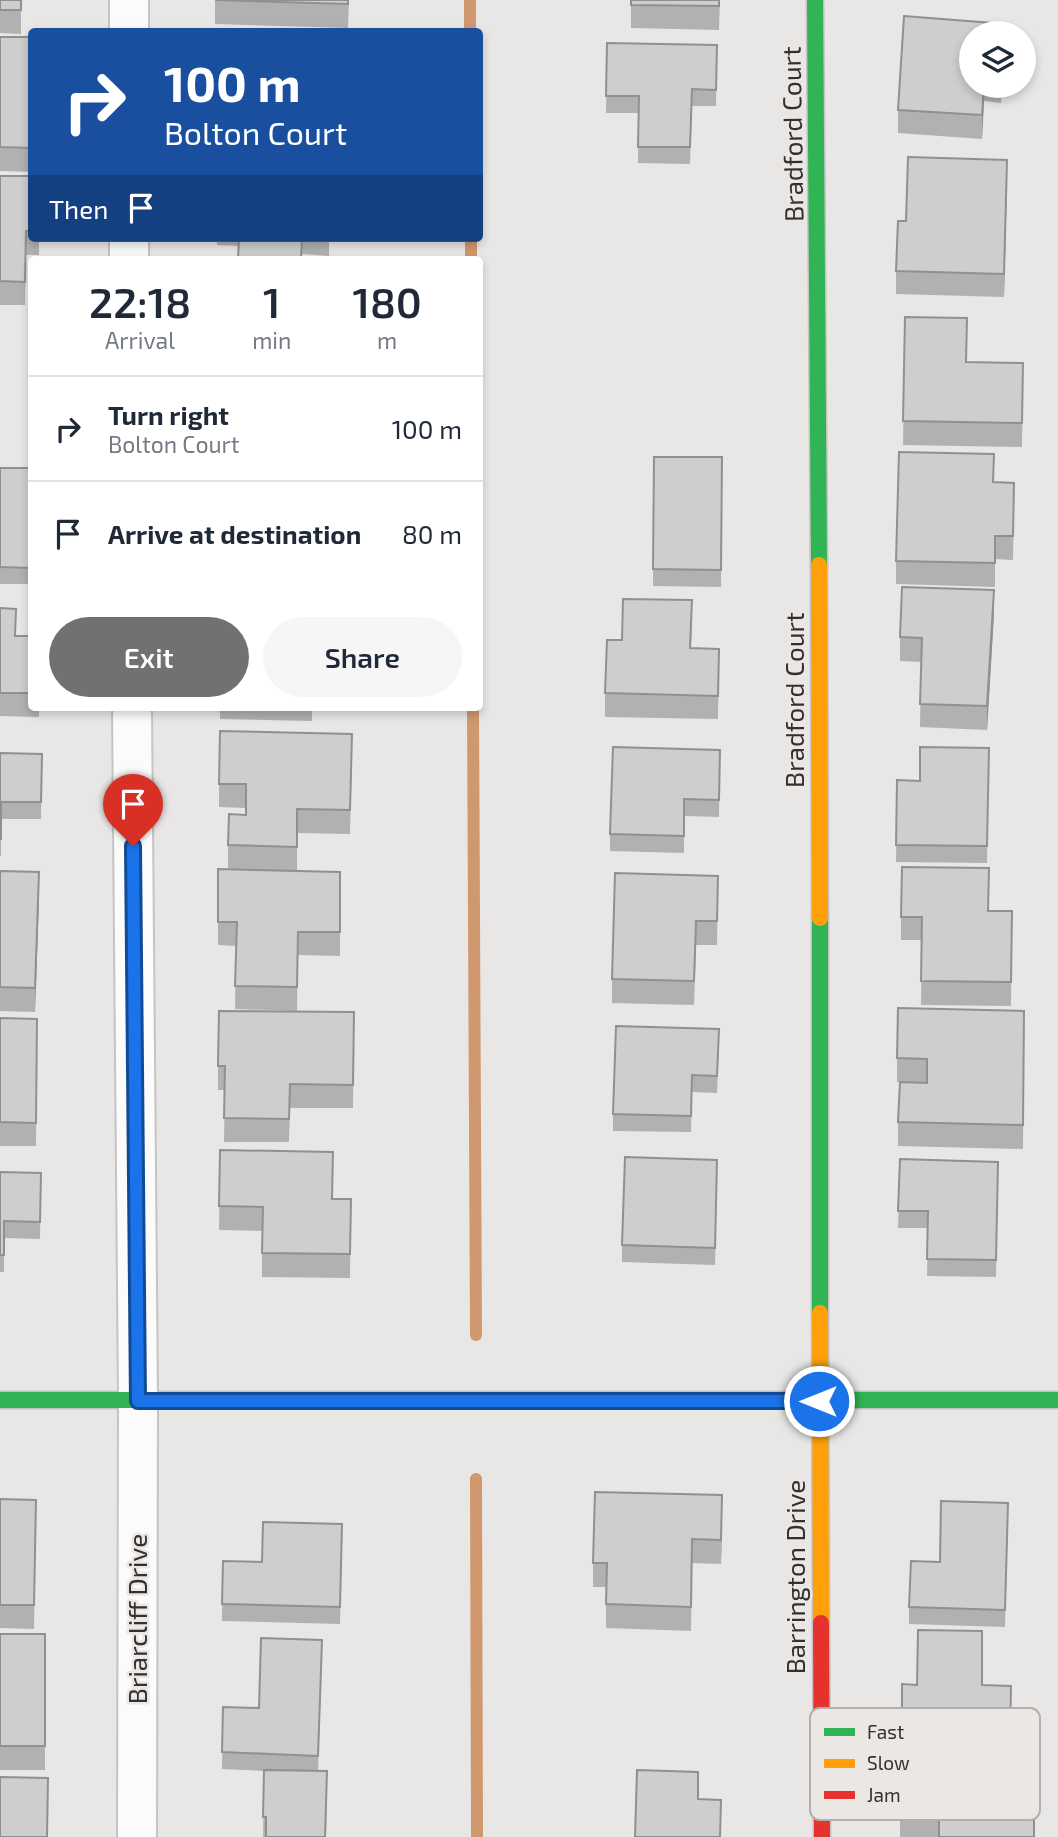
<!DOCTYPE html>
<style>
:root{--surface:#fff;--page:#f6f6f7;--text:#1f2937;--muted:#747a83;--line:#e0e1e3;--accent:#727170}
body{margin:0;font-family:"Exo 2",sans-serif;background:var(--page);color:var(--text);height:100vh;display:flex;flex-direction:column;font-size:26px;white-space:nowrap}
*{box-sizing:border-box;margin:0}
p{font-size:23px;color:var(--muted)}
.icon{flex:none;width:38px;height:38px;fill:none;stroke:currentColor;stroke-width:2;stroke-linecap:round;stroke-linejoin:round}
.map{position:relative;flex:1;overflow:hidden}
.sheet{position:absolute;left:28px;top:256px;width:455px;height:455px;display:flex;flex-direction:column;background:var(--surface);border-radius:7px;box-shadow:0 4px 10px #0003}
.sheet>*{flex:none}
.banner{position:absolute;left:28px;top:28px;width:455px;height:214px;border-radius:7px;box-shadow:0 4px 10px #0003;background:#1a4fa0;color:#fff;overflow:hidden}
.buttons{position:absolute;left:959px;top:21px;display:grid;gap:14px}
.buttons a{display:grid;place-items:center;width:77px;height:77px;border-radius:50%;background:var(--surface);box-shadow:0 4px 10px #0003;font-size:35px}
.pin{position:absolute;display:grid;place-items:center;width:60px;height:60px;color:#fff;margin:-72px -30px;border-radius:50% 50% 50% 0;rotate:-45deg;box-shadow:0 0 7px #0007}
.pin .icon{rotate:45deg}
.me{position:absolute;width:77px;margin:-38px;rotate:270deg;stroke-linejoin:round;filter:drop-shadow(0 0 5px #0008)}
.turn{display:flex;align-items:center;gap:24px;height:147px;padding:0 21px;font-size:32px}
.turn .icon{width:91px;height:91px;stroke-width:2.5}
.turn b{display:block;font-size:49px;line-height:60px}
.then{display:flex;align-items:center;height:66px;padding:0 21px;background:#0003;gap:14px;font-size:26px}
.eta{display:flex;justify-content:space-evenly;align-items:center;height:119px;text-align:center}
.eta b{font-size:42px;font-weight:600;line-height:49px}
.cta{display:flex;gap:14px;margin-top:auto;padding:14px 21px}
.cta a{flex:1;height:80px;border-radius:42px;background:var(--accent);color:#fff;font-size:28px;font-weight:600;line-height:80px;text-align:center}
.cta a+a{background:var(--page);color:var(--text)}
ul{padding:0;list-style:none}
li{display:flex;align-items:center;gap:21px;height:105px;padding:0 21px;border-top:2px solid var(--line)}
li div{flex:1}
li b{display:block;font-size:26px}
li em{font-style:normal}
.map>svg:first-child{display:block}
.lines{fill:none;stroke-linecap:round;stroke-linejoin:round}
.stream{stroke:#d0986e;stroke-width:12}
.street-casing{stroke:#c5c4c3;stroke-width:42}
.fast-casing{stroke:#c5c4c3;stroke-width:19}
.slow-casing{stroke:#c5c4c3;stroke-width:19}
.jam-casing{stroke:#c5c4c3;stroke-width:19}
.street{stroke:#fcfbfb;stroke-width:38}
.fast{stroke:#30b455;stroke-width:16}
.slow{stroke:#ff9f0a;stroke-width:16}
.jam{stroke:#e5322d;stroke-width:16}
.wall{fill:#b2b1b1}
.shaded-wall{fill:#919090}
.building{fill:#cfcece;stroke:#919090;stroke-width:2}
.route-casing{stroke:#114b97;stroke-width:18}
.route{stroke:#1a73e8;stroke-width:12}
.labels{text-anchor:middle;stroke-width:5;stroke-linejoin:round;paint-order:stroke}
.street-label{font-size:26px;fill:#323130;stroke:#eae7e5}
.key{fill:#eae7e5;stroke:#b3b0af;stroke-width:2}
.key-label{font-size:19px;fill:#323130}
</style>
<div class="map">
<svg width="1058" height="1837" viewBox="0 0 1058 1837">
<rect width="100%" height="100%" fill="#e9e7e6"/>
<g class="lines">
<!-- stream -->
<g class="stream">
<polyline points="470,0 470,32"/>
<polyline points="471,238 471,259"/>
<polyline points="473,707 476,1335"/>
<polyline points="476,1479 477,1837"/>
</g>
<!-- street casing -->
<g class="street-casing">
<g id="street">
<polyline points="129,0 129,32"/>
<polyline points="129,238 129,259"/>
<polyline points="132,707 138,1401 137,1837"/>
</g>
</g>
<!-- fast casing -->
<g class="fast-casing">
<g id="fast">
<polyline points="815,0 819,565"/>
<polyline points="820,918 820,1313"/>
<polyline points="0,1400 287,1400"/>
<polyline points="700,1400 1058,1400"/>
</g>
</g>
<!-- slow casing -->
<g class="slow-casing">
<g id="slow">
<polyline points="819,565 820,918"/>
<polyline points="820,1313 821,1623"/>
</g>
</g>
<!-- jam casing -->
<g class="jam-casing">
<g id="jam">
<polyline points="287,1400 700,1400"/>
<polyline points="821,1623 822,1837"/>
</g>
</g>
<!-- street -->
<use href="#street" class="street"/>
<!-- fast -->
<use href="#fast" class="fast"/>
<!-- slow -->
<use href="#slow" class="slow"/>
<!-- jam -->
<use href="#jam" class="jam"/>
</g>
<!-- wall -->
<g class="wall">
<polygon points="0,0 21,0 21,34 0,33"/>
<polygon points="215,0 349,0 348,28 215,24"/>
<polygon points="631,0 720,0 719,30 631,28"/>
<polygon points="1005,33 971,86 1002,86 1001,103 984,101 982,139 898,133 898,110"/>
<polygon points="0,37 32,37 32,172 0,171"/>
<polygon points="607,43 717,45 716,106 692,106 690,164 638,163 639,113 606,113"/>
<polygon points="0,176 32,176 32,238 39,238 39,255 26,255 25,305 0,305"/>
<polygon points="1007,183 1004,297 896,294 896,271 906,221"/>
<polygon points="217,238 329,238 329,256 302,254 302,259 238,259 239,246 217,245"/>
<polygon points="905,317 966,362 1023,363 1022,447 903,445"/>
<polygon points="654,457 722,457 721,587 653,586"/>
<rect x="0" y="468" width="32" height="116"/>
<polygon points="1014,507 1013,560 995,559 995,587 896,584 896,561"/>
<polygon points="0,608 16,636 32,636 32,707 39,707 39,717 0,716"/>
<polygon points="994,614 987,730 920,727 921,662 900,661 900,637"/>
<polygon points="692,624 691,649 719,649 718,719 605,717 605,693 622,640"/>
<polygon points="220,707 312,707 312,721 220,719"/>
<polygon points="989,748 987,863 896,862 897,780 920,781"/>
<polygon points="720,750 719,817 684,816 684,853 610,851 610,834"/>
<polygon points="0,753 42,754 41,819 1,819 1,856 0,856"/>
<polygon points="352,758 350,834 297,833 297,871 228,869 228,845 246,815 246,808 219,807 219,784"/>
<polygon points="218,869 340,872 340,956 298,955 297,1011 235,1009 236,946 218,945"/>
<polygon points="0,871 39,896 35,1012 0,1011"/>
<polygon points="718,876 717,945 696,945 694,1005 612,1003 612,979"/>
<polygon points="988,911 1012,911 1011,1006 921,1005 922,940 901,940 901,917"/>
<polygon points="1024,1011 1023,1149 898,1146 898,1122 927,1082 897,1082 897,1058"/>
<polygon points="354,1012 353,1108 290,1108 289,1142 224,1142 225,1090 218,1090 218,1066"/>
<polygon points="0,1018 37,1019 36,1146 0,1146"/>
<polygon points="719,1046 717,1093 692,1092 691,1132 613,1131 613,1114"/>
<polygon points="220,1150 333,1199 351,1199 350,1278 262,1277 262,1231 219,1230"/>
<polygon points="900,1159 998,1162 996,1277 927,1276 928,1228 898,1228"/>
<polygon points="0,1172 41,1173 40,1239 4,1238 4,1272 0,1272"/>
<polygon points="717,1176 715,1265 622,1262 622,1245"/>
<polygon points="0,1499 36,1500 34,1629 0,1628"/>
<polygon points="722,1519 721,1564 692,1563 691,1631 606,1628 606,1587 593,1587 593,1563"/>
<polygon points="1008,1520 1005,1627 909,1624 909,1607"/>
<polygon points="342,1541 340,1624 222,1621 223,1561 262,1562"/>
<polygon points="0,1634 45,1746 45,1770 0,1770"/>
<polygon points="322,1657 318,1771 327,1795 326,1837 263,1837 264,1771 222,1769 223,1707 259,1708"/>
<polygon points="902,1684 1011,1686 1010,1764 902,1762"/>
<polygon points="900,1772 1015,1817 1034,1837 900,1837"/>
</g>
<!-- shaded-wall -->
<g class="shaded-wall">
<polygon points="984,86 984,101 982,139 982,115"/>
<polygon points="1007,160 1007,183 1004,297 1004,274"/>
<polygon points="994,590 994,614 987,730 987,706"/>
<polygon points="39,872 39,896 35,1012 35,988"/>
<polygon points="722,1495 722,1519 721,1564 721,1540"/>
</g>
<!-- building -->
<g class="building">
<rect x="0" y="0" width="21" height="10"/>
<polygon points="215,0 348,0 348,4"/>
<polygon points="631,0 719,0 719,6 631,5"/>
<polygon points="904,16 1005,24 1004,33 971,33 971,86 984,86 982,115 898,110"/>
<polygon points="0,37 32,37 32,148 0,147"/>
<polygon points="607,43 717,45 716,90 692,89 690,147 638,147 639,96 606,96"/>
<polygon points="908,157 1007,160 1004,274 896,271 898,221 906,221"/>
<polygon points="0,176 32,176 32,231 26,231 25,282 0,281"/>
<polygon points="239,238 302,238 301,259 238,259"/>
<polygon points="905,317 967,318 966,362 1023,363 1022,423 903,421"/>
<polygon points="899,452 994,454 993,482 1014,483 1013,536 995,536 995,563 896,561"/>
<polygon points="654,457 722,457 721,570 653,569"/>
<polygon points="0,468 32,468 32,568 0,567"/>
<polygon points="902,587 994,590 987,706 920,704 922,638 900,637"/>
<polygon points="623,599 692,600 690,648 719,649 718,696 605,693 607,640 622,640"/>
<polygon points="0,608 16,609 15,636 32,636 32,693 0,693"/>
<polygon points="220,731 352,734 350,810 297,809 297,847 228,845 229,814 246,815 246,784 219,784"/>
<polygon points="613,747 720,750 719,800 684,799 684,836 610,834"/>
<polygon points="920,747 989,748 987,846 896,845 897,780 920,781"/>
<polygon points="0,753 42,754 41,802 1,802 1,839 0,839"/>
<polygon points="902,867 989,868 988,911 1012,911 1011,982 921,981 922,917 901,917"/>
<polygon points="218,869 340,872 340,932 298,932 297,987 235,986 237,922 218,922"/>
<polygon points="0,871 39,872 35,988 0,987"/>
<polygon points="615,873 718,876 717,921 696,921 694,981 612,979"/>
<polygon points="898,1008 1024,1011 1023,1125 898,1122 900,1082 927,1083 927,1059 897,1058"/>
<polygon points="219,1011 354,1012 353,1085 290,1084 289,1119 224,1118 225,1066 218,1066"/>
<polygon points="0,1018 37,1019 36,1123 0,1122"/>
<polygon points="616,1026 719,1029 717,1076 692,1075 691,1116 613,1114"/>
<polygon points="220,1150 333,1152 332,1199 351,1199 350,1254 262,1253 263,1207 219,1206"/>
<polygon points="625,1157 717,1160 715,1248 622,1245"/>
<polygon points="900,1159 998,1162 996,1260 927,1259 928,1211 898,1211"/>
<polygon points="0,1172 41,1173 40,1222 4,1221 4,1255 0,1255"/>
<polygon points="595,1492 722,1495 721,1540 692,1539 691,1607 606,1604 607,1563 593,1563"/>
<polygon points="0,1499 36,1500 34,1605 0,1605"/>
<polygon points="941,1501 1008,1503 1005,1610 909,1607 911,1561 940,1562"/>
<polygon points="263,1522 342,1524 340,1607 222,1604 223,1561 262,1562"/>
<polygon points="918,1630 982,1631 982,1685 1011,1686 1010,1740 902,1739 902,1684 917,1685"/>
<rect x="0" y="1634" width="45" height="112"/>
<polygon points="261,1638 322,1640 318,1756 222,1752 223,1707 259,1708"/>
<polygon points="264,1770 327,1771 325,1837 266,1837 266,1817 263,1817"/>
<polygon points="637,1770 698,1772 698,1799 721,1800 720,1837 635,1837"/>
<polygon points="900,1772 1015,1772 1015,1817 1034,1817 1034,1837 939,1837 939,1819 900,1818"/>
<polygon points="0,1777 48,1778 47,1837 0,1837"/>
</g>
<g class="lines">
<!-- route casing -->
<g class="route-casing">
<polyline id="route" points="133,846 138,1401 819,1401"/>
</g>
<!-- route -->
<use href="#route" class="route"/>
</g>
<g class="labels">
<!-- street labels -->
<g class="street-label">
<text transform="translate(793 134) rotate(-91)" y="9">Bradford Court</text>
<text transform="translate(795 700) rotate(-90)" y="9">Bradford Court</text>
<text transform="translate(796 1577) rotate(-90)" y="9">Barrington Drive</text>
<text transform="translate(138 1619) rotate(-90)" y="9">Briarcliff Drive</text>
</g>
</g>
<!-- legend -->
<rect x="810" y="1708" width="230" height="112" rx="10" class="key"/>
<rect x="824" y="1728" width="31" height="8" fill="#30b455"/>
<rect x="824" y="1759" width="31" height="9" fill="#ff9f0a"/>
<rect x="824" y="1791" width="31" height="8" fill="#e5322d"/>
<g class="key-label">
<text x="867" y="1739">Fast</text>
<text x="867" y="1770">Slow</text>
<text x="867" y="1802">Jam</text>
</g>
</svg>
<div class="buttons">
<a><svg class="icon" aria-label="layers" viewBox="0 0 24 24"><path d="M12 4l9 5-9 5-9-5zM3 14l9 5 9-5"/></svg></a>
</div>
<div class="pin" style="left:133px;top:846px;background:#d93025"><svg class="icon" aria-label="arrive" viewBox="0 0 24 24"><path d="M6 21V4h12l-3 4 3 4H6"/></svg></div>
<svg class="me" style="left:819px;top:1401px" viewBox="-20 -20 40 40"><circle r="17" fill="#1a73e8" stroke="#fff" stroke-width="3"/><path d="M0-11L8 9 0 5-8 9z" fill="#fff"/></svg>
<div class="banner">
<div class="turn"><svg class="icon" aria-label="right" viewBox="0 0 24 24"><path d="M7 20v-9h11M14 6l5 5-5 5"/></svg><div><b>100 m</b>Bolton Court</div></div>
<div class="then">Then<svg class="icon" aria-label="arrive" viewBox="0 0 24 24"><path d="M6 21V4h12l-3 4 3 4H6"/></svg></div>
</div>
<section class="sheet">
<div class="eta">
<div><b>22:18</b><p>Arrival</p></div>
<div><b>1</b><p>min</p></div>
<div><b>180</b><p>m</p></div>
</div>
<ul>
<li><svg class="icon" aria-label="right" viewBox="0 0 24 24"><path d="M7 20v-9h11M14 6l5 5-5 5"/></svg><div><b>Turn right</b><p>Bolton Court</p></div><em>100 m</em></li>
<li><svg class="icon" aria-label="arrive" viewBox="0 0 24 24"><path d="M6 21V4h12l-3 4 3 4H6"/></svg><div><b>Arrive at destination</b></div><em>80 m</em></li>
</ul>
<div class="cta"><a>Exit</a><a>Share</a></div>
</section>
</div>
